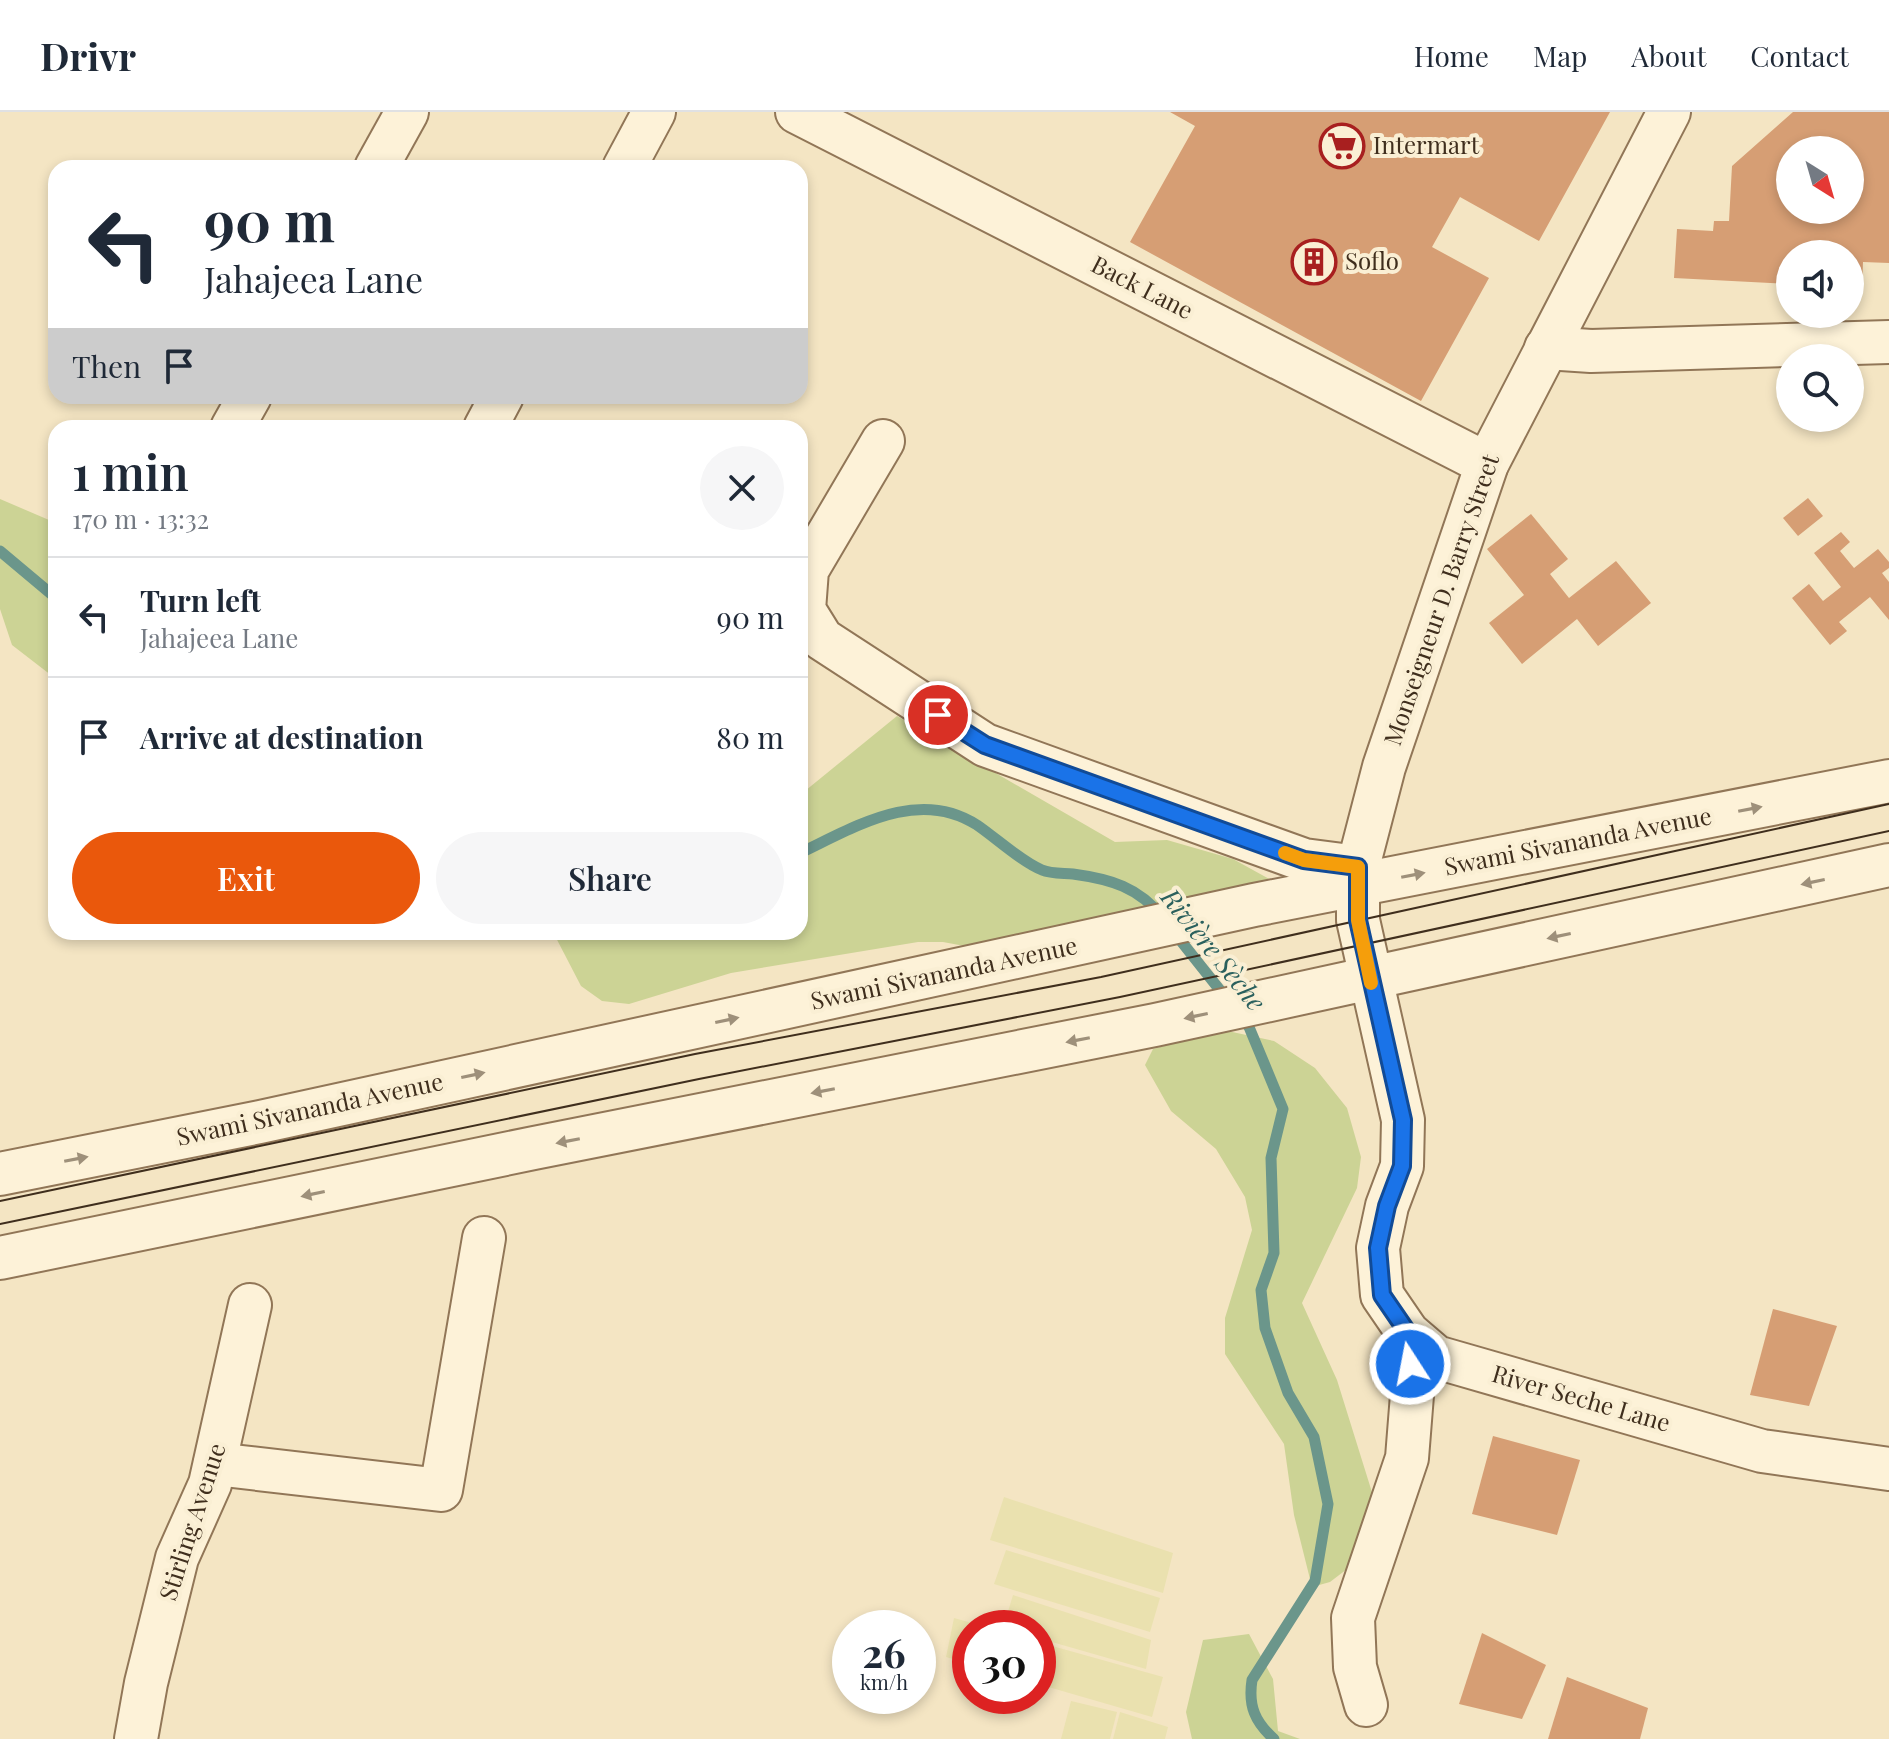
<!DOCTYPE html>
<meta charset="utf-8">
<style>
:root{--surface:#fff;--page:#f6f6f7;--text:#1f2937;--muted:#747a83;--line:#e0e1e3;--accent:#ea580c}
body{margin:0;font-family:"Playfair Display",serif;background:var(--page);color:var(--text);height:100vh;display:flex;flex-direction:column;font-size:30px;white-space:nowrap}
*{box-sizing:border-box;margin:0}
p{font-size:26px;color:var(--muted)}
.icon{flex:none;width:44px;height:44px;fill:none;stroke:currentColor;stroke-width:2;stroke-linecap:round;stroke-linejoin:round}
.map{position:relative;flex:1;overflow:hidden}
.panel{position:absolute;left:48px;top:308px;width:760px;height:520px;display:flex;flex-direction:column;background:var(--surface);border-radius:24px;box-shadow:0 4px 12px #0003}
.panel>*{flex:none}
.guide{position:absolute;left:48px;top:48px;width:760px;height:244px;border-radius:24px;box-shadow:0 4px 12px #0003;background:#fff;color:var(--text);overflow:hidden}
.needle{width:52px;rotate:143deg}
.tools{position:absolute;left:1776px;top:24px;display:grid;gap:16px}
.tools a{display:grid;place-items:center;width:88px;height:88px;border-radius:50%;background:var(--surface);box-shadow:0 4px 12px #0003;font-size:40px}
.speed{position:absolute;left:832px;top:1498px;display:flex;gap:16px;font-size:40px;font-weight:700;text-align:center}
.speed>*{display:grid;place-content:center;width:104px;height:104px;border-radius:50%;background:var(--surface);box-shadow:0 4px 12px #0003;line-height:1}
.speed small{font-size:20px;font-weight:400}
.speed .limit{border:12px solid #d22;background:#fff;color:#111}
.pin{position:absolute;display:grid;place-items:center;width:68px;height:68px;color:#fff;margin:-34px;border:4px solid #fff;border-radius:50%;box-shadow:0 2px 8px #0007}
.me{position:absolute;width:88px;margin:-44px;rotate:349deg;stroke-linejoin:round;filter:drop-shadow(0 0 6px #0008)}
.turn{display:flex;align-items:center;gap:28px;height:168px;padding:0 24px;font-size:36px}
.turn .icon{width:104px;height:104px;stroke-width:2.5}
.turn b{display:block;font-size:56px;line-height:68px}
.then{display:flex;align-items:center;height:76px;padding:0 24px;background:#0003;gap:16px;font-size:30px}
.round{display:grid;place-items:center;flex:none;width:84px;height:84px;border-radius:42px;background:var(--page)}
.headline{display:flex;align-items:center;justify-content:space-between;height:136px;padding:0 24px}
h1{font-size:48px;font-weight:600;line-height:60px}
.primary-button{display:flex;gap:16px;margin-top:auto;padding:16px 24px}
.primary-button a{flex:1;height:92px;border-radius:48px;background:var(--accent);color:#fff;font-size:32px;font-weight:600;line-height:92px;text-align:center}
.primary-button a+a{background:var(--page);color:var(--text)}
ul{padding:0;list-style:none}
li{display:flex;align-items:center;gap:24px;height:120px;padding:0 24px;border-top:2px solid var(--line)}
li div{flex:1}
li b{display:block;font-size:30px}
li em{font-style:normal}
header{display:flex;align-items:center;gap:48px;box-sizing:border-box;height:112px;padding:0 40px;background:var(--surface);border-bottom:2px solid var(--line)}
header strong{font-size:38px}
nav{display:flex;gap:44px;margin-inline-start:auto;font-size:28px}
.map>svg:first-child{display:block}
.farmland{fill:#eae1af}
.green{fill:#ccd395}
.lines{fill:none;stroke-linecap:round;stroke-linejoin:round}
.stream{stroke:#6b968b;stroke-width:11}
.building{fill:#d69e74;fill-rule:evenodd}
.minor-casing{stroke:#917657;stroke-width:46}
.minor{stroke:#fdf2d8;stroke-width:42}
.tram{stroke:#3f2e1d;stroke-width:2}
.oneway{fill:#9e907a}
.route-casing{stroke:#114b97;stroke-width:20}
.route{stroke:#1a73e8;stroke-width:14}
.slow{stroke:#f59e0b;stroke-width:14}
.labels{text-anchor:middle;stroke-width:8;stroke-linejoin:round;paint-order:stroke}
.poi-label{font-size:24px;fill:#3f2e1d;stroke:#faefd4;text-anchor:start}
.street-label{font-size:24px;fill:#3f2e1d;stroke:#faefd4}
.water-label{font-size:26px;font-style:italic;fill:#2a605d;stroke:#faefd4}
</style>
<header>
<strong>Drivr</strong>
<nav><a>Home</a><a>Map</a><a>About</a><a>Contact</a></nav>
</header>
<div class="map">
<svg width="1889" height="1627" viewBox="0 0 1889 1627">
<rect width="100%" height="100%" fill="#f4e5c3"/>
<!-- farmland -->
<g class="farmland">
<polygon points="1004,1385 1173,1441 1163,1481 990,1428"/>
<polygon points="1006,1438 1160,1486 1150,1520 994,1472"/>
<polygon points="1013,1483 1151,1528 1146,1557 1038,1526 1038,1516 1003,1516"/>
<polygon points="954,1506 990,1516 970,1516 970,1552 946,1545"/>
<polygon points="1038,1530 1163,1565 1152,1605 1038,1572"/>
<polygon points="1071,1589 1117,1600 1110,1627 1061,1627"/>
<polygon points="1120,1600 1168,1615 1165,1627 1113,1627"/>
</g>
<!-- green -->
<g class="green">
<polygon points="0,387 56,411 56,567 12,533 0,497"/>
<polygon points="897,604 1115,730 1167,728 1233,747 1273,769 975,836 943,830 918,830 731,861 629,892 602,889 581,874 553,820 800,820 800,683"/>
<polygon points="1223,918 1274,929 1315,956 1347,996 1361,1045 1357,1076 1302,1191 1337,1268 1380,1406 1372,1438 1330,1470 1312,1475 1294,1403 1284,1332 1225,1242 1225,1206 1252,1118 1245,1085 1216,1037 1171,999 1145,953 1153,937"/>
<polygon points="1249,1522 1273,1567 1278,1619 1300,1627 1192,1627 1186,1600 1203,1528"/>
</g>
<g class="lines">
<!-- stream -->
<g class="stream">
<polyline points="0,439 56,486"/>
<path d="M800 741C855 715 918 675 977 713 996 726 1022 750 1042 758 1051 762 1064 761 1073 762 1110 767 1139 775 1163 806"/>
<polyline points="1173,819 1227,887"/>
<path d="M1240 904 1249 915 1283 997 1271 1046 1274 1141 1261 1178 1265 1216 1288 1281 1314 1325 1328 1392 1315 1469 1252 1568C1248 1594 1255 1610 1274 1627"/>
</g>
</g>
<!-- building -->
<g class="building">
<polygon points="1170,0 1610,0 1539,129 1460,85 1432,135 1489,166 1421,289 1130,130 1195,14"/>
<path d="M1793 0H1889V151L1863 150 1862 176 1850 175V142H1790V172L1674 166 1677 117 1713 119 1714 109H1729L1732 54ZM1790 38H1850V98H1790Z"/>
<polygon points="1808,386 1823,404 1798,424 1783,406"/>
<polygon points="1531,402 1568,447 1550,462 1569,486 1616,449 1651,491 1598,534 1577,507 1522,552 1489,511 1524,483 1487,437"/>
<polygon points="1841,420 1850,430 1840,439 1854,456 1878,437 1889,450 1889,456 1882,461 1889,470 1889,508 1870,485 1839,510 1847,519 1830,533 1792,486 1809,472 1823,489 1841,475 1814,441"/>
<polygon points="1773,1197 1837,1214 1809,1294 1750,1283"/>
<polygon points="1493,1324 1580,1348 1557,1423 1472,1402"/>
<polygon points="1482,1521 1546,1553 1522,1607 1459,1592"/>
<polygon points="1567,1565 1648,1596 1640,1627 1548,1627"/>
</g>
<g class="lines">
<!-- minor casing -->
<g class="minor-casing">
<g id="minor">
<polyline points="797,0 1487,352"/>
<polyline points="1669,0 1487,352 1384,655 1358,755 1358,808 1403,1008 1402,1054 1387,1094 1378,1136 1382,1183 1408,1221 1436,1245 1762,1339 1889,1357"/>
<polyline points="376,56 407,0"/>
<polyline points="624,56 654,0"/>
<polyline points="1546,236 1591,239 1889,230"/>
<polyline points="232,316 250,284"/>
<polyline points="485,316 502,284"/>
<polyline points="883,329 807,458 804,498 822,527 985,633 1304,748 1358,755"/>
<polyline points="0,1062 260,1010 1254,793 1889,669"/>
<polyline points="0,1146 534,1036 1155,913 1889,753"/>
<polyline points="215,1352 441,1378 484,1126"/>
<polyline points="1366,1593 1355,1555 1353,1506 1407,1346 1412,1283 1408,1221"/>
<polyline points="136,1627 146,1571 177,1446 210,1372 250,1193"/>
</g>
</g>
<!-- minor -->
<use href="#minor" class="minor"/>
<!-- tram -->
<g class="tram">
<polyline points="0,1089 695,942 1101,865 1889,692"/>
<polyline points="0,1112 699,967 1120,885 1889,719"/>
</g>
</g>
<!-- one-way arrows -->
<defs><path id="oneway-solid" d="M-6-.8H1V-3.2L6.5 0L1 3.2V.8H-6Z" transform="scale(2)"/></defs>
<g class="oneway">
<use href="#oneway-solid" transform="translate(1750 697) rotate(-11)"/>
<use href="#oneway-solid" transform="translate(1413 763) rotate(-11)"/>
<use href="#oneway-solid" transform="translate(1813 770) rotate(168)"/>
<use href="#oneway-solid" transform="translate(1559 824) rotate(168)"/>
<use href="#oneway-solid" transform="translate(1196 904) rotate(168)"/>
<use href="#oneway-solid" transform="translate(727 908) rotate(-12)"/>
<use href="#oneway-solid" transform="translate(1078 928) rotate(169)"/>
<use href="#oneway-solid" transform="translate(473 963) rotate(-12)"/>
<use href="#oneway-solid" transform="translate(823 979) rotate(169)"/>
<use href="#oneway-solid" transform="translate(568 1029) rotate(169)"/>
<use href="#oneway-solid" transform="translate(76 1047) rotate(-11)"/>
<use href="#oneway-solid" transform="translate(313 1082) rotate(168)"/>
</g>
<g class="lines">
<!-- route casing -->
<g class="route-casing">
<polyline id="route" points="938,603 985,633 1304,748 1358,755 1358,808 1403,1008 1402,1054 1387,1094 1378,1136 1382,1183 1408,1221 1410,1252"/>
</g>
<!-- route -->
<use href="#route" class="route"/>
<!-- slow -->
<polyline class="slow" points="1285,741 1304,748 1358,755 1358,808 1371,871"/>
</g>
<!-- icons -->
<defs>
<g id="supermarket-ring" transform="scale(2.3)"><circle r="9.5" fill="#faefd4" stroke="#a81f1f" stroke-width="1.5"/><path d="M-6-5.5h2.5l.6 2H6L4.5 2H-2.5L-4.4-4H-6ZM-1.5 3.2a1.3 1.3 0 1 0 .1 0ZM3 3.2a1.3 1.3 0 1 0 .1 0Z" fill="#a81f1f"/></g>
<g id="building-ring" transform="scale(2.3)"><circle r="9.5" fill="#faefd4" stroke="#a81f1f" stroke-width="1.5"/><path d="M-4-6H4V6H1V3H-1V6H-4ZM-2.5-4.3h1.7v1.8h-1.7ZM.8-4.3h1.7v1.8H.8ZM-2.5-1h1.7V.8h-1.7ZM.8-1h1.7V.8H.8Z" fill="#a81f1f"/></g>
</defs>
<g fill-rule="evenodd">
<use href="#supermarket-ring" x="1342" y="34"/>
<use href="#building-ring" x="1314" y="150"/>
</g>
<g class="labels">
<!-- poi labels -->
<g class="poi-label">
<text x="1373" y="42">Intermart</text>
<text x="1345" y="158">Soflo</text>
</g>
<!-- street labels -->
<g class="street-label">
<text transform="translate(1142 176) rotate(27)" y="8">Back Lane</text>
<text transform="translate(1442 488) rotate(-71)" y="8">Monseigneur D. Barry Street</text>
<text transform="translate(1578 730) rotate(-11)" y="8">Swami Sivananda Avenue</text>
<text transform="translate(944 862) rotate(-12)" y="8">Swami Sivananda Avenue</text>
<text transform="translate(310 998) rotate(-12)" y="8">Swami Sivananda Avenue</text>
<text transform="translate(1581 1287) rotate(16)" y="8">River Seche Lane</text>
<text transform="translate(193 1410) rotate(-72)" y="8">Stirling Avenue</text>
</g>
<!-- water labels -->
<g class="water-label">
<text transform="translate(1213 838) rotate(51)" y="9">Rivière Sèche</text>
</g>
</g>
</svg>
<div class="tools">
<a><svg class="needle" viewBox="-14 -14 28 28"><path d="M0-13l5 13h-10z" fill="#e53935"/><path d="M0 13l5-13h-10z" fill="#747a83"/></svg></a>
<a><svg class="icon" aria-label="sound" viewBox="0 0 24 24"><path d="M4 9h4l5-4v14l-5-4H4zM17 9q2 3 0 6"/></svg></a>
<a><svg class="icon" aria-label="search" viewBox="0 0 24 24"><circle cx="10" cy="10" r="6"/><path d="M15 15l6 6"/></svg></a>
</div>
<div class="speed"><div>26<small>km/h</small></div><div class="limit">30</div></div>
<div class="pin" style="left:938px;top:603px;background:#d93025"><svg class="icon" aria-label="arrive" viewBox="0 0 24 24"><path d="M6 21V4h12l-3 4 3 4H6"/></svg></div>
<svg class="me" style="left:1410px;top:1252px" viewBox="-20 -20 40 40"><circle r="17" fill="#1a73e8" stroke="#fff" stroke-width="3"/><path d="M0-11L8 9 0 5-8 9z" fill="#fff"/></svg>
<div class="guide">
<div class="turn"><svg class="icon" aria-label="left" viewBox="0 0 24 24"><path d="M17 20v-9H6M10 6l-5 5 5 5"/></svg><div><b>90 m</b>Jahajeea Lane</div></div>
<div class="then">Then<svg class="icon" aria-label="arrive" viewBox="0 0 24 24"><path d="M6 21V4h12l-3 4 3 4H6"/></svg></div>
</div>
<section class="panel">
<div class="headline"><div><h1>1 min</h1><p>170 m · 13:32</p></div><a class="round"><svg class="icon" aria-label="close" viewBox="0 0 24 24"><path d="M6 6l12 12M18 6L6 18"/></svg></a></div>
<ul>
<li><svg class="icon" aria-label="left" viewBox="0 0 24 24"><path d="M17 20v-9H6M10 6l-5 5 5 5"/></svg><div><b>Turn left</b><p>Jahajeea Lane</p></div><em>90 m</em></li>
<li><svg class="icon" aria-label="arrive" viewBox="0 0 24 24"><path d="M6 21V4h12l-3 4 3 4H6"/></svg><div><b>Arrive at destination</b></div><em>80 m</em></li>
</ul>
<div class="primary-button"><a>Exit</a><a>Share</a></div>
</section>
</div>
